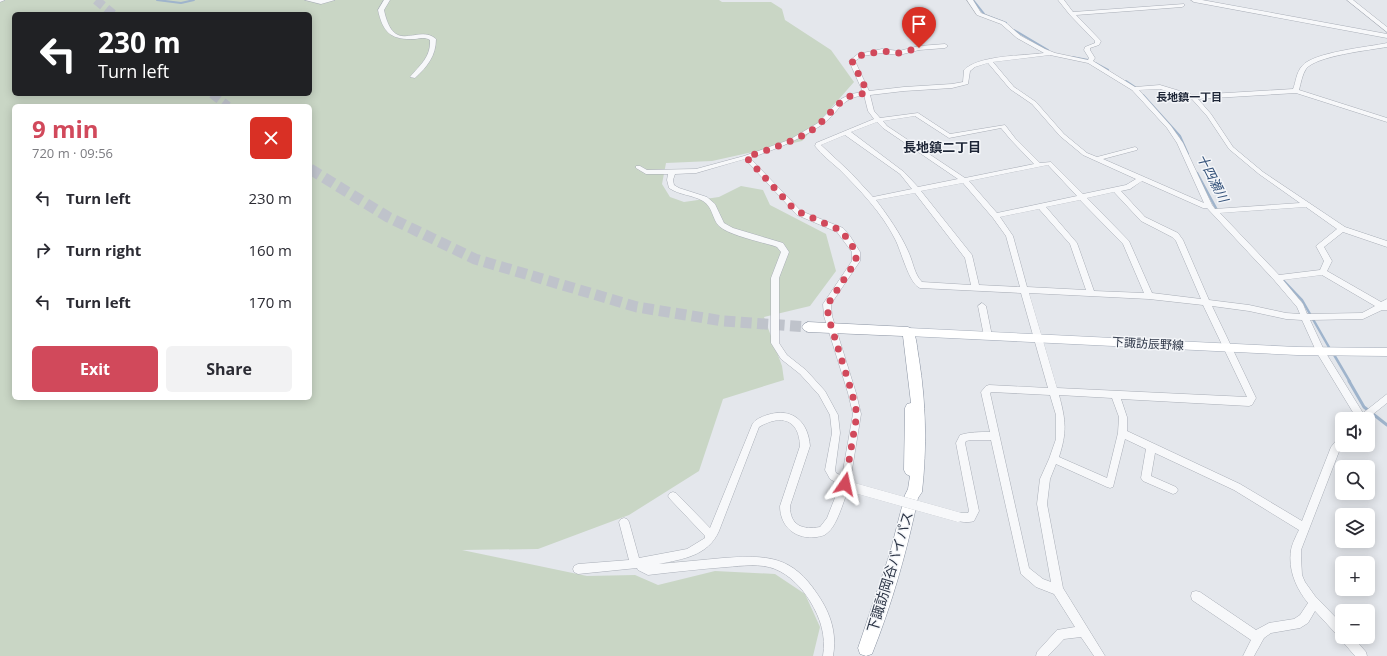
<!DOCTYPE html>
<meta charset="utf-8">
<style>
:root{--surface:#fff;--page:#f2f2f3;--text:#2b2b33;--muted:#7c7c81;--accent:#d1495b}
body{margin:0;font-family:"Open Sans","Noto Sans JP",sans-serif;background:var(--page);color:var(--text);height:100vh;display:flex;flex-direction:column;font-size:15px;white-space:nowrap}
*{box-sizing:border-box;margin:0}
p{font-size:13px;color:var(--muted)}
.icon{flex:none;width:22px;height:22px;fill:none;stroke:currentColor;stroke-width:2;stroke-linecap:round;stroke-linejoin:round}
.map{position:relative;flex:1;overflow:hidden}
.details{position:absolute;left:12px;top:104px;width:300px;height:296px;display:flex;flex-direction:column;background:var(--surface);border-radius:6px;box-shadow:0 2px 10px #0003}
.details>*{flex:none}
.guide{position:absolute;left:12px;top:12px;width:300px;height:84px;border-radius:6px;box-shadow:0 2px 10px #0003;background:#202124;color:#fff;overflow:hidden}
.fabs{position:absolute;left:1335px;top:412px;display:grid;gap:8px}
.fabs a{display:grid;place-items:center;width:40px;height:40px;border-radius:6px;background:var(--surface);box-shadow:0 2px 10px #0003;font-size:20px}
.pin{position:absolute;display:grid;place-items:center;width:34px;height:34px;color:#fff;margin:-41px -17px;border-radius:50% 50% 50% 0;rotate:-45deg;box-shadow:0 0 4px #0007}
.pin .icon{rotate:45deg}
.me{position:absolute;width:44px;margin:-22px;rotate:11deg;stroke-linejoin:round;filter:drop-shadow(0 0 3px #0008)}
.turn{display:flex;align-items:center;gap:14px;height:84px;padding:0 20px;font-size:18px}
.turn .icon{width:52px;height:52px;stroke-width:2.5}
.turn b{display:block;font-size:28px;line-height:34px}
.round{display:grid;place-items:center;flex:none;width:42px;height:42px;border-radius:6px;background:var(--page)}
.overview{display:flex;align-items:center;justify-content:space-between;height:68px;padding:0 20px}
h1{font-size:24px;font-weight:700;line-height:30px;color:var(--accent)}
.button{display:flex;gap:8px;margin-top:auto;padding:8px 20px}
.button a{flex:1;height:46px;border-radius:6px;background:var(--accent);color:#fff;font-size:16px;font-weight:700;line-height:46px;text-align:center}
.button a+a{background:var(--page);color:var(--text)}
ul{padding:0;list-style:none}
li{display:flex;align-items:center;gap:12px;height:52px;padding:0 20px}
li div{flex:1}
li b{display:block;font-size:15px}
li em{font-style:normal}
.map>svg:first-child{display:block}
.green{fill:#c9d6c5;fill-rule:evenodd}
.lines{fill:none;stroke-linecap:round;stroke-linejoin:round}
.stream-far2{stroke:#9fb4cc;stroke-width:2}
.stream-far1{stroke:#9fb4cc;stroke-width:2.5}
.stream{stroke:#9fb4cc;stroke-width:3}
.highway-tunnel-far1{stroke:#bfc3cb;stroke-width:9;stroke-dasharray:9 4.5;stroke-linecap:butt}
.highway-tunnel{stroke:#bfc3cb;stroke-width:11;stroke-dasharray:11 5.5;stroke-linecap:butt}
.minor-casing{stroke:#a9aeb7;stroke-width:1}
.major-casing{stroke:#a3abb8;stroke-width:1}
.highway-casing{stroke:#8b94a3;stroke-width:1}
.minor{fill:#f7f8fa;fill-rule:evenodd}
.major{fill:#fff;fill-rule:evenodd}
.highway{fill:#fff;fill-rule:evenodd}
.minor-bridge-casing{stroke:#a9aeb7;stroke-width:10;stroke-linecap:butt}
.minor-bridge{stroke:#f7f8fa;stroke-width:10}
.route{stroke:#d1495b;stroke-width:7;stroke-dasharray:0 12.6}
.labels{text-anchor:middle;stroke-width:3;stroke-linejoin:round;paint-order:stroke}
.far-neighbourhood-label{font-size:11px;font-weight:bold;fill:#1d2536;stroke:#f4f6f9}
.street-label{font-size:12px;fill:#2b3445;stroke:#f4f6f9}
.neighbourhood-label{font-size:13px;font-weight:bold;fill:#1d2536;stroke:#f4f6f9}
.water-label{font-size:13px;font-style:italic;fill:#34527a;stroke:#f4f6f9}
.near-street-label{font-size:14px;fill:#2b3445;stroke:#f4f6f9}
</style>
<div class="map">
<svg width="1387" height="656" viewBox="0 0 1387 656">
<rect width="100%" height="100%" fill="#e4e7ec"/>
<!-- green -->
<path class="green" d="M0 0H719L722 2H771L782 9 785 20 831 50 854 82 802 141 712 161 666 163 662 184 670 197 684 202 719 197 741 186 763 190 770 205 826 234 836 271 810 306 764 317 782 366 784 380 723 399 699 471 629 515 538 549 462 550 587 576 635 575 658 585 715 571 775 574 805 594 820 627 813 656H0ZM14 14H310V94H14ZM14 106H310V398H14Z"/>
<g class="lines">
<!-- stream-far2 -->
<g class="stream-far2">
<polyline points="157,0 181,3 194,0"/>
<polyline points="973,0 985,15 1006,23"/>
<polyline points="1014,30 1048,50"/>
<polyline points="1072,57 1088,60"/>
<polyline points="1095,63 1108,70"/>
<polyline points="1126,81 1135,87"/>
<polyline points="1143,95 1180,136 1188,154"/>
</g>
<!-- stream-far1 -->
<g class="stream-far1">
<polyline points="1197,173 1217,210"/>
<polyline points="1281,278 1302,300 1330,349"/>
<polyline points="1333,353 1350,382"/>
</g>
<!-- stream -->
<polyline class="stream" points="1349,381 1364,407 1387,425"/>
<!-- highway-tunnel-far1 -->
<g class="highway-tunnel-far1">
<polyline points="96,0 113,14"/>
<polyline points="212,94 228,106"/>
</g>
<!-- highway-tunnel -->
<polyline class="highway-tunnel" points="310,169 388,217 475,259 637,307 723,321 808,327"/>
<!-- minor casing -->
<g class="minor-casing">
<g id="minor">
<polygon points="0,0 5,0 0,2"/>
<polygon points="305,0 335,0 321,4"/>
<path d="M384 0H390L384 10C394 57 418 23 436 39 436 56 427 67 415 78L410 77C420 65 431 57 430 40 425 37 421 38 415 39 391 40 383 33 378 10Z"/>
<path d="M967 0H973L981 13 1005 22 1021 36 1045 49 1055 53 1088 60 1089 58 1084 50 1085 47 1095 43V41L1070 15 1058 0H1064L1073 12 1184 4V6L1182 7 1076 15 1101 41 1099 45 1090 48V50L1095 58 1093 61 1135 87 1160 85 1193 95 1293 89C1296 82 1296 73 1302 66 1313 52 1369 47 1387 43V47C1370 50 1315 56 1306 69 1302 75 1301 83 1299 90L1387 118V122L1296 93 1198 99 1211 114 1233 147 1263 172 1345 227 1387 241V247L1343 232 1324 247 1332 261 1327 271 1381 302 1387 299V310H1382L1363 319 1310 320 1324 350 1363 413 1387 394V403L1367 419H1357L1317 353 1302 320 1286 319 1249 311 1212 306 1256 398 1252 405 1249 406 1121 399 1127 417V431L1240 484 1302 521 1331 447 1339 437 1342 436V445H1343L1340 449 1301 550V557L1302 575 1305 582 1315 596 1342 624V637H1353L1366 652 1367 656H1355L1342 641 1341 637 1338 636 1315 611 1308 623 1300 628 1271 633 1264 638 1254 656H1243L1251 640 1192 600 1191 596 1192 592 1196 591 1200 592 1256 630 1269 623 1294 619 1300 615 1308 603C1296 588 1288 570 1291 550 1292 544 1296 536 1299 530L1234 490 1155 453 1151 476 1176 487 1178 490 1176 493 1173 494 1143 481 1141 478 1146 449 1125 439 1113 487 1110 488 1107 487 1056 464 1050 479 1047 504 1063 588 1105 656H1094L1081 637 1064 639 1048 656H1036L1037 652 1057 630 1075 627 1054 594 1036 587 1021 574 991 440H971L966 441 965 443 979 511 974 521C969 523 960 522 955 520L953 517 955 514 958 513H968L969 511 956 443 960 435C970 432 979 432 990 432L981 392 986 386 989 385 1048 388 1021 293 920 288C909 284 901 250 895 239 882 213 860 190 839 169 831 162 822 155 815 146L816 143 874 119 868 111 864 95C838 99 839 114 820 126 797 141 776 149 750 158L801 211 843 228 850 236 860 252V261L831 304 832 316 856 393 861 414 850 482 854 486 852 489 848 490C843 502 837 527 826 534 824 536 820 536 817 537 796 540 780 527 780 506L800 446C799 419 781 414 759 427L719 531C708 556 683 559 659 564 681 562 702 560 723 558 767 555 792 555 818 595 831 614 837 634 833 656H823C826 636 821 619 810 601 802 588 790 575 775 569 760 563 742 566 727 567 700 569 674 572 648 575L638 570 637 568 578 574 574 572 573 569 574 566 578 564 629 560 619 522 621 519 624 518 627 519 629 522 639 558 687 549 705 538V536L670 499 668 496 670 493 673 492 676 493 710 528 752 425C754 420 761 417 767 415 792 407 808 421 810 446L790 506C790 526 803 530 820 527L827 518 840 485 830 479 825 470 832 433 830 415 819 395 800 374 781 359 771 343V278L781 252 777 247C763 242 730 236 719 226 712 219 713 207 703 201 693 195 679 195 669 188L667 180 668 174H646L636 168V166H640L647 170 696 169 744 156 789 140 818 123 841 99 851 94 863 92 849 61 858 54 882 49 899 51 919 46 945 44 948 46 945 48 919 50 899 55 882 53 862 56 855 61 869 91 904 87 952 84 963 82 964 70C979 55 1023 56 1044 53L1017 38 1001 24 977 15ZM1050 55 1088 63 1132 90 1167 128 1177 143 1204 203 1103 159 1137 150V148L1135 147 1097 157 1087 153 1064 134 1036 102 1014 87 993 62ZM988 63 1010 89 1032 104 1060 136 1083 155 1136 179 1126 185 1083 194 1051 162 1040 163 1015 138 1005 125 950 134 918 113 880 118 874 111 870 95 904 91 952 88 968 84 970 71 975 67ZM1160 89 1191 98 1207 116 1229 149 1259 174 1300 203 1215 209 1212 205 1183 143 1171 126 1139 90ZM915 116 949 138 1001 128 1011 140 1034 164 965 178 887 126 883 121ZM877 122 883 128 958 179 918 187 904 172 851 132ZM845 135 900 174 912 189 873 197 851 173 821 145ZM745 159 797 215 837 232 852 252V261L823 304 824 316 848 393 853 414 842 476 836 473 835 470 840 433 838 415 825 391 806 370 787 355 779 343V278L789 252 783 243 733 228 724 223 715 204 707 197 679 188 674 185 673 180 675 174 696 173ZM1048 165 1077 196 997 213 969 181ZM1142 181 1203 208H1207L1274 280 1297 307 1300 314 1286 313 1249 305 1209 300 1183 240 1178 233 1145 217 1121 191 1130 189ZM963 183 993 218 1006 236 1020 287 979 285 972 255 921 191ZM1114 192 1141 221 1172 237 1176 241 1201 299 1152 293 1129 241 1087 198ZM915 193 965 258 971 285 922 282C914 274 913 261 908 251 900 233 888 216 876 200ZM1080 200 1123 244 1144 293 1094 291 1077 243 1046 207ZM1306 207 1337 229 1316 246 1324 261 1320 270 1279 275 1220 213ZM1039 209 1070 244 1086 290 1027 287 1013 236 1000 217ZM1322 275 1375 306 1362 313 1307 314 1303 304 1283 280ZM1029 293 1149 299 1203 305 1247 397 1057 388ZM991 392 1050 395 1056 415V439L1049 459 1040 479 1037 504 1051 582 1043 579 1029 568 990 393ZM1059 395 1112 398 1119 417 1118 433 1107 478 1059 457C1067 432 1066 421 1059 395Z"/>
<polygon points="1191,0 1202,0 1387,34 1387,38 1194,2"/>
<polygon points="1347,0 1353,0 1387,27 1387,32"/>
<polygon points="982,303 986,306 992,336 991,338 985,338 984,336 978,306"/>
</g>
</g>
<!-- major casing -->
<g class="major-casing">
<polygon id="major" points="908,328 1297,347 1387,348 1387,356 1297,355 908,336 904,335 903,332 904,329"/>
</g>
<!-- highway casing -->
<g class="highway-casing">
<path id="highway" d="M808 322 908 327 912 329C917 337 917 349 919 359 926 403 927 447 922 492L918 498C907 551 892 604 872 654L866 656 860 654 858 648 890 553 905 495 908 489 910 476 906 474 904 470 905 408 907 404 911 403 903 336 808 332 804 330 802 327 804 324Z"/>
</g>
<!-- minor -->
<use href="#minor" class="minor"/>
<!-- major -->
<use href="#major" class="major"/>
<!-- highway -->
<use href="#highway" class="highway"/>
<!-- minor-bridge casing -->
<g class="minor-bridge-casing">
<polyline id="minor-bridge" points="851,487 958,517"/>
</g>
<!-- minor-bridge -->
<use href="#minor-bridge" class="minor-bridge"/>
</g>
<g class="lines">
<!-- route -->
<path class="route" d="M845 484 857 414 852 393 828 316V304L856 261V252L847 238 840 230 799 212 793 208 746 157C768 150 790 143 809 132 825 123 837 99 854 95 858 94 862 94 866 93L865 87 852 61 858 56 867 54 882 51 899 53 919 48"/>
</g>
<g class="labels">
<!-- far-neighbourhood labels -->
<g class="far-neighbourhood-label">
<text x="1189" y="101">長地鎮一丁目</text>
</g>
<!-- street labels -->
<g class="street-label">
<text transform="translate(1148 344) rotate(3)" y="4">下諏訪辰野線</text>
</g>
<!-- neighbourhood labels -->
<g class="neighbourhood-label">
<text x="942" y="152">長地鎮二丁目</text>
</g>
<!-- water labels -->
<g class="water-label">
<text transform="translate(1213 178) rotate(63)" y="5">十四瀬川</text>
</g>
<!-- near-street labels -->
<g class="near-street-label">
<text transform="translate(890 572) rotate(-73)" y="5">下諏訪岡谷バイパス</text>
</g>
</g>
</svg>
<div class="fabs">
<a><svg class="icon" aria-label="sound" viewBox="0 0 24 24"><path d="M4 9h4l5-4v14l-5-4H4zM17 9q2 3 0 6"/></svg></a>
<a><svg class="icon" aria-label="search" viewBox="0 0 24 24"><circle cx="10" cy="10" r="6"/><path d="M15 15l6 6"/></svg></a>
<a><svg class="icon" aria-label="layers" viewBox="0 0 24 24"><path d="M12 4l9 5-9 5-9-5zM3 14l9 5 9-5"/></svg></a>
<a>+</a>
<a>−</a>
</div>
<div class="pin" style="left:919px;top:48px;background:#d93025"><svg class="icon" aria-label="arrive" viewBox="0 0 24 24"><path d="M6 21V4h12l-3 4 3 4H6"/></svg></div>
<svg class="me" style="left:845px;top:484px" viewBox="-20 -20 40 40"><path d="M0-17L14 15 0 8-14 15z" fill="#d1495b" stroke="#fff" stroke-width="4"/></svg>
<div class="guide">
<div class="turn"><svg class="icon" aria-label="left" viewBox="0 0 24 24"><path d="M17 20v-9H6M10 6l-5 5 5 5"/></svg><div><b>230 m</b>Turn left</div></div>
</div>
<section class="details">
<div class="overview"><div><h1>9 min</h1><p>720 m · 09:56</p></div><a class="round" style="background:#d93025;color:#fff"><svg class="icon" aria-label="close" viewBox="0 0 24 24"><path d="M6 6l12 12M18 6L6 18"/></svg></a></div>
<ul>
<li><svg class="icon" aria-label="left" viewBox="0 0 24 24"><path d="M17 20v-9H6M10 6l-5 5 5 5"/></svg><div><b>Turn left</b></div><em>230 m</em></li>
<li><svg class="icon" aria-label="right" viewBox="0 0 24 24"><path d="M7 20v-9h11M14 6l5 5-5 5"/></svg><div><b>Turn right</b></div><em>160 m</em></li>
<li><svg class="icon" aria-label="left" viewBox="0 0 24 24"><path d="M17 20v-9H6M10 6l-5 5 5 5"/></svg><div><b>Turn left</b></div><em>170 m</em></li>
</ul>
<div class="button"><a>Exit</a><a>Share</a></div>
</section>
</div>
